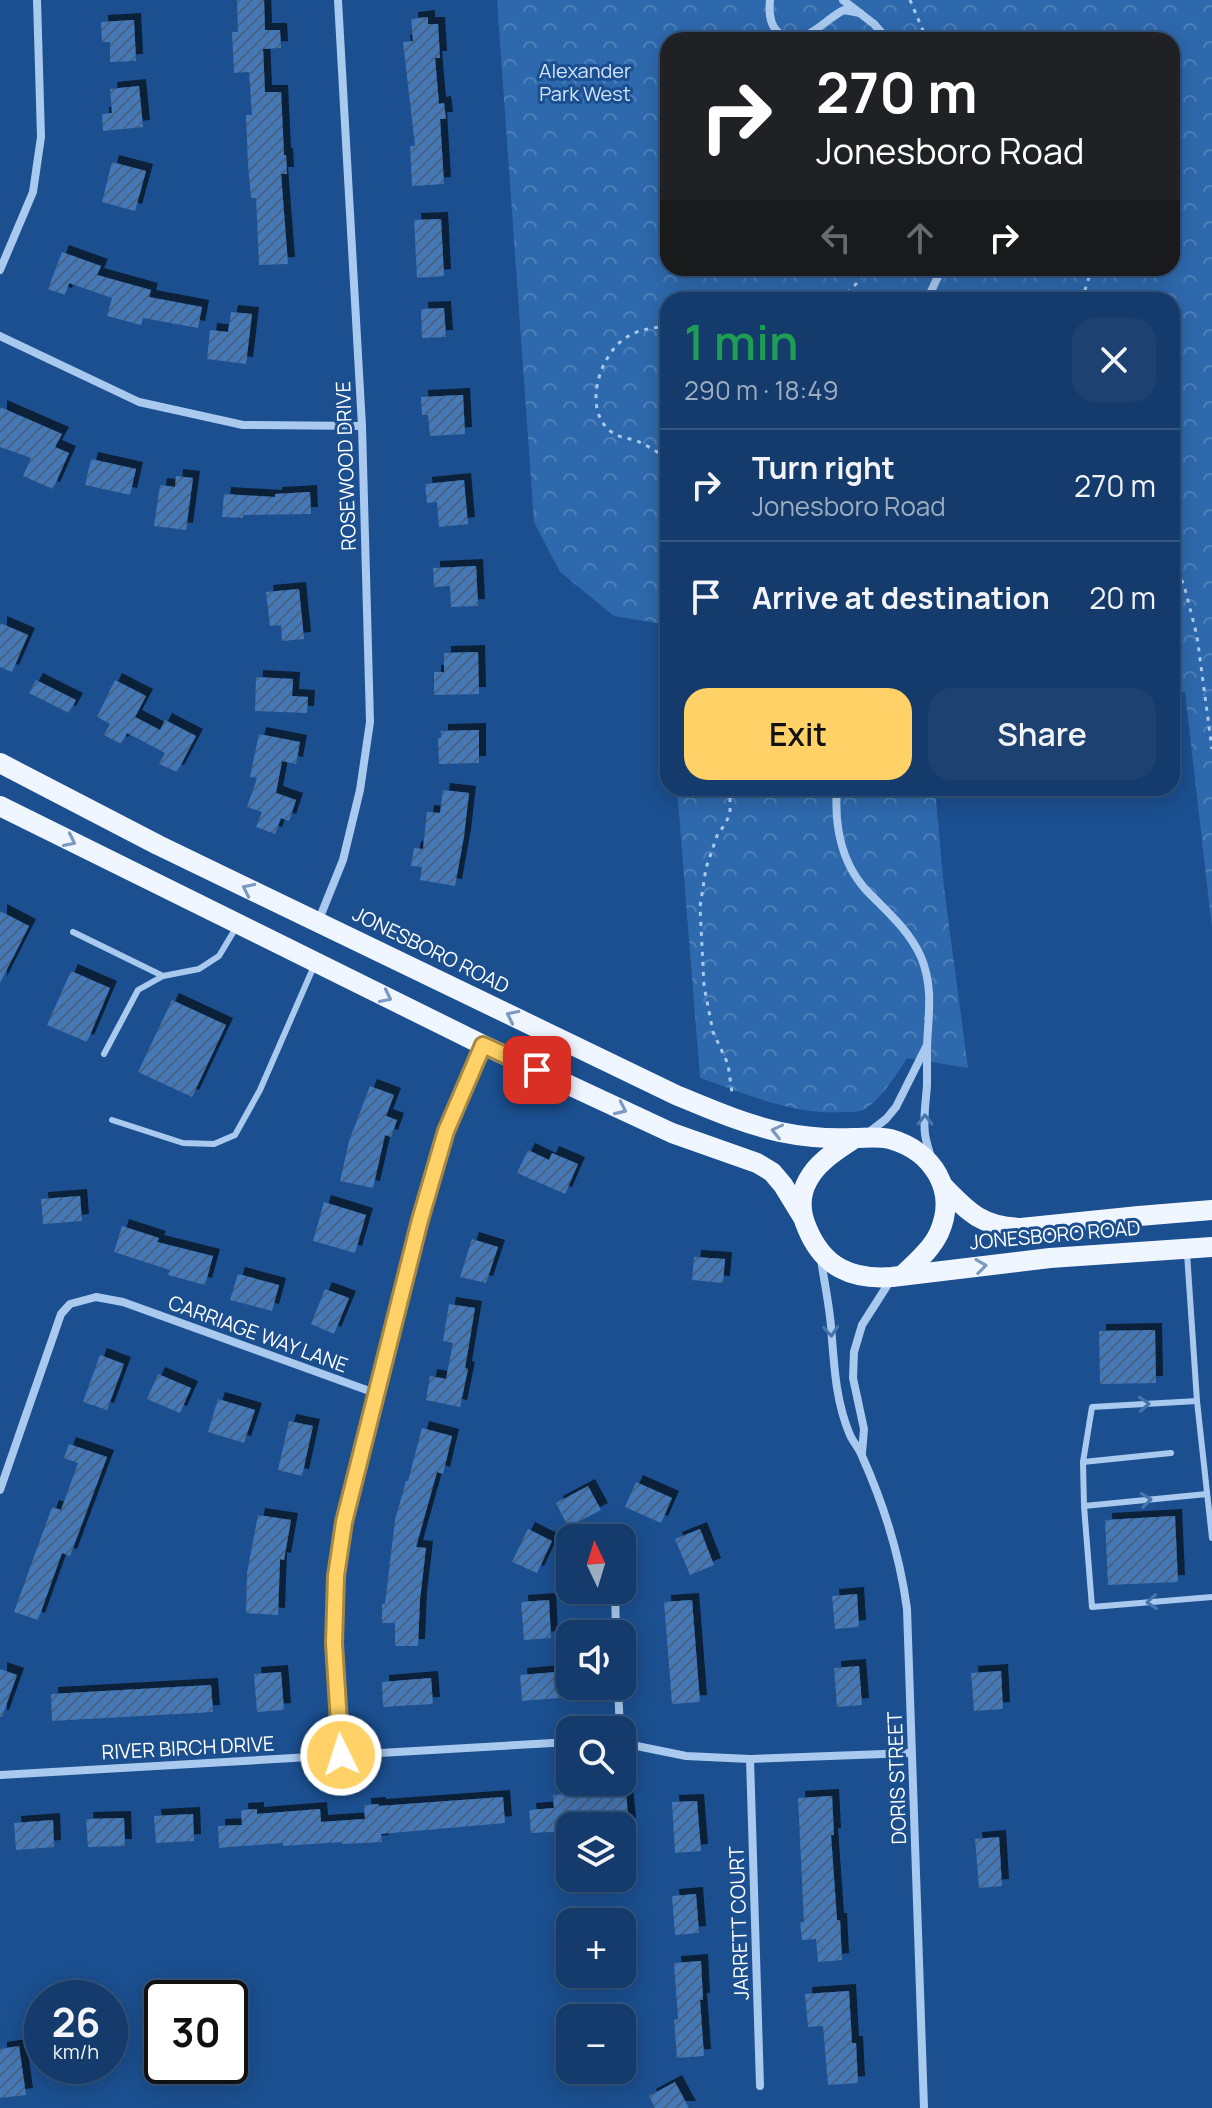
<!DOCTYPE html>
<meta charset="utf-8">
<style>
:root{--surface:#143b6b;--page:#1d4271;--text:#f1f3f6;--muted:#9dadc1;--line:#33557e;--accent:#ffd166}
body{margin:0;font-family:Manrope,sans-serif;background:var(--page);color:var(--text);height:100vh;display:flex;flex-direction:column;font-size:30px;white-space:nowrap}
*{box-sizing:border-box;margin:0}
p{font-size:26px;color:var(--muted)}
.icon{flex:none;width:44px;height:44px;fill:none;stroke:currentColor;stroke-width:2;stroke-linecap:round;stroke-linejoin:round}
.map{position:relative;flex:1;overflow:hidden}
.panel{position:absolute;left:660px;top:292px;width:520px;height:504px;display:flex;flex-direction:column;background:var(--surface);border-radius:24px;box-shadow:0 4px 20px #0003,0 0 0 2px var(--line)}
.panel>*{flex:none}
.hud{position:absolute;left:660px;top:32px;width:520px;height:244px;border-radius:24px;box-shadow:0 4px 20px #0003,0 0 0 2px var(--line);background:#202124;color:#fff;overflow:hidden}
.needle{width:52px;rotate:356deg}
.fabs{position:absolute;left:556px;top:1524px;display:grid;gap:16px}
.fabs a{display:grid;place-items:center;width:80px;height:80px;border-radius:16px;background:var(--surface);box-shadow:0 4px 20px #0003,0 0 0 2px var(--line);font-size:40px}
.speed{position:absolute;left:24px;top:1980px;display:flex;gap:16px;font-size:40px;font-weight:700;text-align:center}
.speed>*{display:grid;place-content:center;width:104px;height:104px;border-radius:50%;background:var(--surface);box-shadow:0 4px 20px #0003,0 0 0 2px var(--line);line-height:1}
.speed small{font-size:20px;font-weight:400}
.speed .limit{border:4px solid #111;border-radius:12px;background:#fff;color:#111}
.pin{position:absolute;display:grid;place-items:center;width:68px;height:68px;color:#fff;margin:-34px;border-radius:16px;box-shadow:0 4px 12px #0006}
.me{position:absolute;width:88px;margin:-44px;rotate:356deg;stroke-linejoin:round;filter:drop-shadow(0 0 6px #0008)}
.turn{display:flex;align-items:center;gap:28px;height:168px;padding:0 24px;font-size:36px}
.turn .icon{width:104px;height:104px;stroke-width:2.5}
.turn b{display:block;font-size:56px;line-height:68px}
.lanes{display:flex;align-items:center;height:76px;padding:0 24px;background:#0003;justify-content:center;gap:40px;direction:ltr}
.lanes .off{opacity:.35}
.round{display:grid;place-items:center;flex:none;width:84px;height:84px;border-radius:24px;background:var(--page)}
.head{display:flex;align-items:center;justify-content:space-between;height:136px;padding:0 24px}
h1{font-size:48px;font-weight:600;line-height:60px;color:#1e9e55}
.action{display:flex;gap:16px;margin-top:auto;padding:16px 24px}
.action a{flex:1;height:92px;border-radius:24px;background:var(--accent);color:#111;font-size:32px;font-weight:600;line-height:92px;text-align:center}
.action a+a{background:var(--page);color:var(--text)}
ul{padding:0;list-style:none}
li{display:flex;align-items:center;gap:24px;height:112px;padding:0 24px;border-top:2px solid var(--line)}
li div{flex:1}
li b{display:block;font-size:30px}
li em{font-style:normal}
.map>svg:first-child{display:block}
.forest{fill:url(#forest-crowns);fill-rule:evenodd}
.building{fill:url(#building-hatch);filter:url(#shadow)}
.lines{fill:none;stroke-linecap:round;stroke-linejoin:round}
.path{stroke:#a9c9ee;stroke-width:3;stroke-dasharray:4 6;stroke-linecap:butt}
.service{stroke:#a9c9ee;stroke-width:6}
.minor{stroke:#a9c9ee;stroke-width:8}
.primary{stroke:#f0f6ff;stroke-width:20}
.oneway{stroke:#7b9ac1}
.oneway2{stroke:#4674ac}
.route-casing{stroke:#a68842;stroke-width:20}
.route{stroke:#ffd166;stroke-width:14}
.labels{text-anchor:middle;stroke-width:6;stroke-linejoin:round;paint-order:stroke}
.park-label{font-size:20px;fill:#cfe3fa;stroke:#1b4f8f}
.street-label{font-size:20px;fill:#fff;stroke:#1b4f8f}
</style>
<div class="map">
<svg width="1212" height="2108" viewBox="0 0 1212 2108">
<defs>
<pattern id="forest-crowns" width="20" height="18" patternUnits="userSpaceOnUse" patternTransform="scale(2)"><rect width="20" height="18" fill="#2e69ad"/><path d="M2 6a3 3 0 1 1 6 0M12 15a3 3 0 1 1 6 0" fill="none" stroke="#4d80b9"/></pattern>
<pattern id="building-hatch" width="6" height="6" patternUnits="userSpaceOnUse" patternTransform="scale(2)"><rect width="6" height="6" fill="#4478b7"/><path d="M-1 1l2-2M0 6l6-6M5 7l2-2" fill="none" stroke="#486282"/></pattern>
<filter id="shadow"><feDropShadow dx="7" dy="-7" stdDeviation="0" flood-color="#0009"/></filter>
</defs>
<rect width="100%" height="100%" fill="#1b4f8f"/>
<!-- forest -->
<g class="forest">
<path d="M497 0H1212V928L1185 692H1172V300H668V681L663 624 614 616 560 572 534 522ZM668 40H1172V268H668Z"/>
<path d="M677 788H935L944 888 968 1068 907 1058C898 1073 878 1103 863 1110 858 1112 850 1112 845 1112 796 1116 746 1094 700 1078Z"/>
</g>
<!-- building -->
<g class="building">
<polygon points="237,0 264,0 265,30 280,30 281,48 263,49 265,92 281,92 284,155 286,155 287,174 281,174 288,264 259,265 256,198 251,198 248,165 246,115 252,115 249,72 234,73 232,32 238,32"/>
<polygon points="428,17 428,24 438,24 440,58 435,58 439,104 444,103 446,119 440,119 444,184 412,186 410,146 415,146 403,42 413,41 411,19"/>
<polygon points="134,20 136,61 110,62 110,42 102,42 101,22"/>
<polygon points="139,86 143,127 103,131 102,114 112,113 110,89"/>
<polygon points="112,162 146,171 135,211 102,202"/>
<polygon points="441,219 444,276 417,278 414,220"/>
<polygon points="62,252 101,266 97,275 151,290 149,297 202,307 198,328 143,318 141,325 107,316 112,298 69,283 65,295 48,289"/>
<polygon points="444,308 446,337 422,338 421,309"/>
<polygon points="231,312 252,314 246,364 207,359 210,330 228,332"/>
<polygon points="463,395 465,434 430,436 428,415 422,415 421,397"/>
<polygon points="0,407 62,434 55,447 69,453 53,489 23,476 31,458 0,447"/>
<polygon points="91,459 136,469 130,495 85,485"/>
<polygon points="176,476 193,478 186,530 154,526 160,485 175,487"/>
<polygon points="464,480 468,524 439,527 437,502 427,503 425,484"/>
<polygon points="310,492 311,514 243,515 243,518 222,517 224,494 275,497 275,494"/>
<polygon points="476,566 478,606 451,607 450,586 434,587 433,568"/>
<polygon points="299,589 304,639 282,641 281,625 270,626 266,592"/>
<polygon points="0,623 28,635 12,672 0,667"/>
<polygon points="478,652 479,694 434,695 434,672 444,672 444,653"/>
<polygon points="256,677 293,679 292,696 308,697 307,713 255,711"/>
<polygon points="36,680 76,700 69,713 29,693"/>
<polygon points="115,680 146,696 135,717 160,730 165,720 196,736 177,772 159,764 165,753 127,733 121,744 104,735 110,724 97,717"/>
<polygon points="479,730 479,763 439,764 438,738 441,738 441,731"/>
<polygon points="259,734 300,742 296,764 282,761 276,793 296,800 289,821 281,818 275,834 256,827 262,812 247,807 257,778 250,777"/>
<polygon points="443,790 469,793 464,836 455,886 420,880 422,867 411,866 414,848 423,849 427,812 440,813"/>
<polygon points="0,911 29,926 0,983"/>
<polygon points="71,971 110,988 87,1042 47,1025"/>
<polygon points="172,1000 226,1025 192,1097 138,1072"/>
<polygon points="370,1086 394,1095 386,1116 397,1120 391,1137 385,1135 373,1188 340,1181 349,1141"/>
<polygon points="528,1150 549,1160 552,1153 578,1164 565,1194 517,1173"/>
<polygon points="80,1196 82,1221 43,1224 41,1199"/>
<polygon points="324,1202 366,1215 355,1253 313,1241"/>
<polygon points="122,1226 159,1238 157,1242 213,1256 205,1285 168,1275 170,1270 114,1252"/>
<polygon points="472,1239 498,1247 486,1283 460,1277"/>
<polygon points="694,1257 725,1259 723,1283 692,1280"/>
<polygon points="238,1274 279,1285 272,1311 230,1300"/>
<polygon points="325,1289 349,1298 334,1334 311,1324"/>
<polygon points="449,1304 475,1308 465,1368 468,1369 460,1407 426,1400 430,1376 446,1379 453,1343 443,1341"/>
<polygon points="1155,1330 1156,1383 1100,1384 1099,1331"/>
<polygon points="100,1355 124,1364 107,1410 83,1402"/>
<polygon points="158,1374 191,1388 180,1413 147,1399"/>
<polygon points="218,1399 255,1410 244,1443 208,1432"/>
<polygon points="289,1421 313,1426 302,1476 278,1470"/>
<polygon points="422,1428 452,1436 443,1474 437,1472 416,1547 426,1548 420,1599 418,1646 395,1646 395,1623 382,1623 382,1604 385,1604 395,1520 406,1481 408,1481"/>
<polygon points="69,1444 107,1457 70,1556 62,1553 38,1620 14,1612 52,1507 61,1510 78,1463 64,1458"/>
<polygon points="636,1482 672,1498 661,1523 625,1507"/>
<polygon points="588,1486 601,1510 568,1527 556,1503"/>
<polygon points="258,1515 291,1520 284,1560 280,1559 278,1615 246,1613 247,1573"/>
<polygon points="1175,1516 1178,1582 1108,1585 1105,1520"/>
<polygon points="528,1529 552,1541 537,1573 512,1562"/>
<polygon points="700,1529 714,1565 690,1575 675,1539"/>
<polygon points="857,1594 859,1627 835,1629 832,1596"/>
<polygon points="549,1600 551,1638 524,1640 521,1602"/>
<polygon points="692,1600 700,1702 672,1704 664,1602"/>
<polygon points="859,1666 862,1705 837,1707 834,1668"/>
<polygon points="0,1669 17,1675 2,1717 0,1717"/>
<polygon points="569,1671 571,1697 522,1701 520,1675"/>
<polygon points="1001,1671 1003,1709 974,1711 971,1673"/>
<polygon points="281,1672 284,1710 257,1712 254,1674"/>
<polygon points="431,1678 433,1704 383,1707 382,1682"/>
<polygon points="211,1685 213,1712 52,1721 51,1694"/>
<polygon points="626,1793 629,1825 570,1826 570,1831 531,1833 529,1810 554,1808 553,1795 569,1794 569,1797"/>
<polygon points="832,1796 834,1835 831,1835 837,1920 840,1920 842,1960 818,1962 816,1939 802,1940 800,1922 804,1922 798,1798"/>
<polygon points="503,1797 505,1823 381,1834 382,1842 342,1844 342,1842 283,1846 283,1843 219,1848 218,1826 242,1825 241,1810 257,1809 257,1814 320,1809 321,1822 365,1819 364,1805 379,1804 379,1806"/>
<polygon points="697,1801 701,1851 675,1853 672,1802"/>
<polygon points="193,1814 194,1841 156,1843 154,1816"/>
<polygon points="124,1818 125,1846 88,1847 86,1819"/>
<polygon points="53,1820 54,1847 16,1850 14,1823"/>
<polygon points="999,1837 1002,1886 979,1888 975,1839"/>
<polygon points="696,1894 699,1933 675,1935 672,1896"/>
<polygon points="701,1961 703,2000 700,2000 704,2056 677,2058 674,2020 678,2019 674,1963"/>
<polygon points="849,1991 852,2043 856,2043 858,2083 828,2085 823,2026 808,2027 805,1994"/>
<polygon points="19,2046 26,2095 0,2098 0,2049"/>
<polygon points="675,2082 689,2108 655,2108 649,2096"/>
</g>
<g class="lines">
<!-- path -->
<g class="path">
<polyline points="910,0 927,40"/>
<polyline points="840,300 859,281 865,268"/>
<polyline points="1082,300 1089,277 1088,268"/>
<path d="M668 326C653 328 639 329 627 337 599 354 581 412 613 433 620 438 629 438 637 441 648 446 659 452 668 461"/>
<polyline points="1172,562 1184,585 1197,636 1212,749"/>
<polyline points="730,788 730,814 724,826 718,833 706,868 700,907 704,986 713,1032 728,1064 732,1093"/>
</g>
<!-- service -->
<g class="service">
<polyline points="73,932 163,976"/>
<polyline points="104,1054 138,990 163,976 199,969 219,956 237,926"/>
<polyline points="112,1120 183,1143 214,1144 235,1135 260,1090 314,966"/>
<polyline points="1187,1253 1197,1401 1212,1538"/>
<polyline points="1197,1401 1092,1407 1083,1462 1084,1506 1092,1607 1212,1597"/>
<polyline points="1083,1462 1171,1453"/>
<polyline points="1084,1506 1207,1494"/>
</g>
<!-- minor -->
<g class="minor">
<path d="M770 0C769 11 769 23 777 31 799 54 824 19 844 10L860 13"/>
<polyline points="843,0 874,24 888,40"/>
<polyline points="0,270 33,192 41,137 37,0"/>
<polyline points="927,300 942,268"/>
<polyline points="0,336 139,402 243,425 362,426"/>
<path d="M837 788C834 827 842 867 871 895 890 914 910 932 921 957 934 988 928 1016 927 1048 927 1060 927 1072 927 1085 926 1101 923 1117 925 1134 926 1142 929 1150 931 1157"/>
<polyline points="318,922 343,860 360,790 370,722 362,426 338,0"/>
<polyline points="868,1133 886,1119 896,1107 926,1047"/>
<path d="M821 1259C824 1281 829 1303 831 1326 834 1362 835 1400 850 1435 853 1442 859 1448 862 1456 884 1505 900 1556 907 1609L924 2108"/>
<polyline points="862,1453 864,1429 853,1378 854,1352 862,1325 892,1278"/>
<polyline points="0,1490 61,1314 70,1304 96,1297 123,1302 375,1393"/>
<polyline points="615,1590 616,1634"/>
<polyline points="618,1686 620,1730"/>
<polyline points="622,1743 686,1756 750,1759 911,1753"/>
<polyline points="341,1755 334,1643 336,1576 344,1522 420,1220 446,1131 483,1045"/>
<polyline points="750,1759 760,2086"/>
<polyline points="0,1775 570,1742"/>
</g>
<!-- primary -->
<g class="primary">
<path d="M0 763 158 845 676 1095C710 1109 744 1124 780 1132 804 1137 829 1139 853 1138 866 1138 877 1136 890 1139 933 1151 958 1191 939 1233 931 1250 916 1262 903 1275"/>
<polyline points="0,806 483,1045 672,1133 757,1163 772,1172 783,1185 802,1216"/>
<path d="M855 1138C838 1150 818 1161 808 1180 799 1196 800 1212 807 1228 823 1267 851 1280 892 1277L1050 1258 1212 1247"/>
<path d="M944 1187C969 1213 983 1227 1021 1228L1139 1216 1212 1210"/>
</g>
</g>
<!-- one-way arrows -->
<defs><path id="oneway-chevron" d="M-2-3.5L2.5 0L-2 3.5" fill="none" stroke-width="1.6" stroke-linecap="round" stroke-linejoin="round" transform="scale(2)"/></defs>
<g class="oneway">
<use href="#oneway-chevron" transform="translate(70 841) rotate(26)"/>
<use href="#oneway-chevron" transform="translate(248 889) rotate(-154)"/>
<use href="#oneway-chevron" transform="translate(386 997) rotate(26)"/>
<use href="#oneway-chevron" transform="translate(512 1016) rotate(-154)"/>
<use href="#oneway-chevron" transform="translate(621 1109) rotate(25)"/>
<use href="#oneway-chevron" transform="translate(777 1131) rotate(-167)"/>
<use href="#oneway-chevron" transform="translate(981 1266) rotate(-7)"/>
</g>
<g class="oneway2">
<use href="#oneway-chevron" transform="translate(925 1120) rotate(-90)"/>
<use href="#oneway-chevron" transform="translate(831 1331) rotate(86)"/>
<use href="#oneway-chevron" transform="translate(1144 1404) rotate(-3)"/>
<use href="#oneway-chevron" transform="translate(1146 1500) rotate(-6)"/>
<use href="#oneway-chevron" transform="translate(1152 1602) rotate(175)"/>
</g>
<g class="lines">
<!-- route casing -->
<g class="route-casing">
<polyline id="route" points="341,1755 334,1643 336,1576 344,1522 420,1220 446,1131 483,1045 537,1070"/>
</g>
<!-- route -->
<use href="#route" class="route"/>
</g>
<g class="labels">
<!-- park labels -->
<g class="park-label">
<text x="585" y="78">Alexander<tspan x="585" dy="23">Park West</tspan></text>
</g>
<!-- street labels -->
<g class="street-label">
<text transform="translate(346 466) rotate(-92)" y="7">ROSEWOOD DRIVE</text>
<text transform="translate(431 950) rotate(26)" y="7">JONESBORO ROAD</text>
<text transform="translate(1055 1235) rotate(-5)" y="7">JONESBORO ROAD</text>
<text transform="translate(258 1334) rotate(20)" y="7">CARRIAGE WAY LANE</text>
<text transform="translate(188 1748) rotate(-3)" y="7">RIVER BIRCH DRIVE</text>
<text transform="translate(897 1778) rotate(-92)" y="7">DORIS STREET</text>
<text transform="translate(739 1923) rotate(-92)" y="7">JARRETT COURT</text>
</g>
</g>
</svg>
<div class="fabs">
<a><svg class="needle" viewBox="-14 -14 28 28"><path d="M0-13l5 13h-10z" fill="#e53935"/><path d="M0 13l5-13h-10z" fill="#9dadc1"/></svg></a>
<a><svg class="icon" aria-label="sound" viewBox="0 0 24 24"><path d="M4 9h4l5-4v14l-5-4H4zM17 9q2 3 0 6"/></svg></a>
<a><svg class="icon" aria-label="search" viewBox="0 0 24 24"><circle cx="10" cy="10" r="6"/><path d="M15 15l6 6"/></svg></a>
<a><svg class="icon" aria-label="layers" viewBox="0 0 24 24"><path d="M12 4l9 5-9 5-9-5zM3 14l9 5 9-5"/></svg></a>
<a>+</a>
<a>−</a>
</div>
<div class="speed"><div>26<small>km/h</small></div><div class="limit">30</div></div>
<div class="pin" style="left:537px;top:1070px;background:#d93025"><svg class="icon" aria-label="arrive" viewBox="0 0 24 24"><path d="M6 21V4h12l-3 4 3 4H6"/></svg></div>
<svg class="me" style="left:341px;top:1755px" viewBox="-20 -20 40 40"><circle r="17" fill="#ffd166" stroke="#fff" stroke-width="3"/><path d="M0-11L8 9 0 5-8 9z" fill="#fff"/></svg>
<div class="hud">
<div class="turn"><svg class="icon" aria-label="right" viewBox="0 0 24 24"><path d="M7 20v-9h11M14 6l5 5-5 5"/></svg><div><b>270 m</b>Jonesboro Road</div></div>
<div class="lanes"><svg class="icon off" aria-label="left" viewBox="0 0 24 24"><path d="M17 20v-9H6M10 6l-5 5 5 5"/></svg><svg class="icon off" aria-label="ahead" viewBox="0 0 24 24"><path d="M12 20V5M6 11l6-6 6 6"/></svg><svg class="icon" aria-label="right" viewBox="0 0 24 24"><path d="M7 20v-9h11M14 6l5 5-5 5"/></svg></div>
</div>
<section class="panel">
<div class="head"><div><h1>1 min</h1><p>290 m · 18:49</p></div><a class="round"><svg class="icon" aria-label="close" viewBox="0 0 24 24"><path d="M6 6l12 12M18 6L6 18"/></svg></a></div>
<ul>
<li><svg class="icon" aria-label="right" viewBox="0 0 24 24"><path d="M7 20v-9h11M14 6l5 5-5 5"/></svg><div><b>Turn right</b><p>Jonesboro Road</p></div><em>270 m</em></li>
<li><svg class="icon" aria-label="arrive" viewBox="0 0 24 24"><path d="M6 21V4h12l-3 4 3 4H6"/></svg><div><b>Arrive at destination</b></div><em>20 m</em></li>
</ul>
<div class="action"><a>Exit</a><a>Share</a></div>
</section>
</div>
